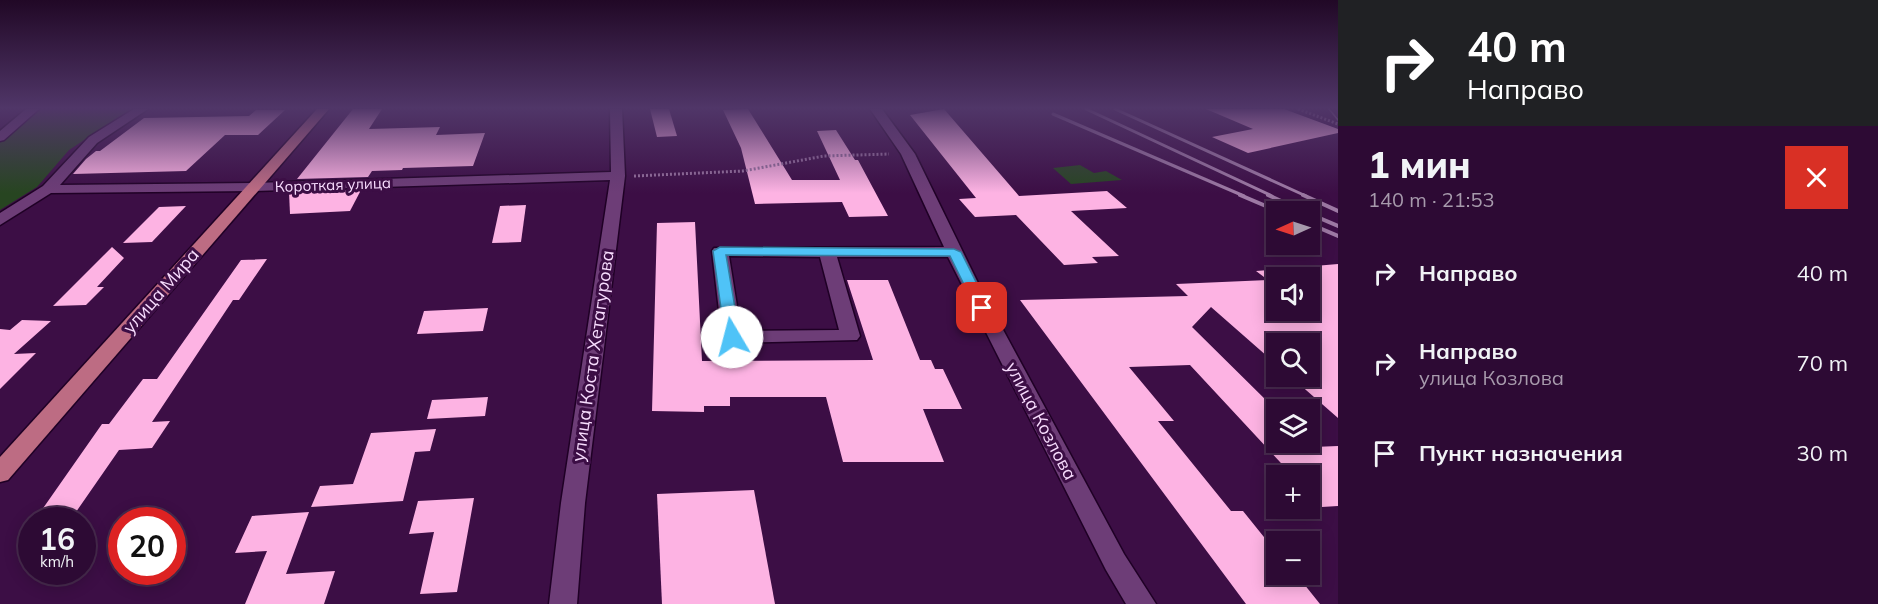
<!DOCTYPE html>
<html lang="ru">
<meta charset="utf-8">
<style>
:root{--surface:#2d0a34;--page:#391840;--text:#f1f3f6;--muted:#a79aac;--line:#482b4f}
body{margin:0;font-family:Mulish,sans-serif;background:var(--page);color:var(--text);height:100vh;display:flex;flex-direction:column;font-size:22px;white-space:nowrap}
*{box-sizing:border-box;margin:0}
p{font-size:20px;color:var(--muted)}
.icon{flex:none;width:33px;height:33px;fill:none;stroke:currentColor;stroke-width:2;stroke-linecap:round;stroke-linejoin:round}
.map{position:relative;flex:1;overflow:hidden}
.sheet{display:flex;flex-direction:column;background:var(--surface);width:540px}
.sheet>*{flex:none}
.banner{background:#202124;color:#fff;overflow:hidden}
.needle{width:39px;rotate:267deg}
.buttons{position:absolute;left:1266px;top:201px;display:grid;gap:12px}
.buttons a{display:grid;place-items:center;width:54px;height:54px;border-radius:0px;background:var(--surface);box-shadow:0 3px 15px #0003,0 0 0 2px var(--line);font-size:30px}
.speed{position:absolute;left:18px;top:507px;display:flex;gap:12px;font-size:30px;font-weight:700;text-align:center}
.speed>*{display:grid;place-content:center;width:78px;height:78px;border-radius:50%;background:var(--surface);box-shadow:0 3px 15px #0003,0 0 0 2px var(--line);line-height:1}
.speed small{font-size:15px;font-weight:400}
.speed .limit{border:9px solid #d22;background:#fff;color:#111}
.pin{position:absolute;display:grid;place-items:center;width:51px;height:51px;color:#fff;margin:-26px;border-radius:12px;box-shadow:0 3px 9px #0006}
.me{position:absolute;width:66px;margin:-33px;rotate:352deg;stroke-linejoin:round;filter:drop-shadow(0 0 4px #0008)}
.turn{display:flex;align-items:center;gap:21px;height:126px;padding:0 30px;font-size:27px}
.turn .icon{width:78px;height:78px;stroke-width:2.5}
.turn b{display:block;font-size:42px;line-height:51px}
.round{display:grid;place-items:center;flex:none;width:63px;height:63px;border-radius:0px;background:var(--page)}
.head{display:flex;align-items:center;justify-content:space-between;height:102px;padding:0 30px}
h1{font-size:36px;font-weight:800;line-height:45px}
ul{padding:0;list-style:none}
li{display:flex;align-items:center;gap:18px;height:90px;padding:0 30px}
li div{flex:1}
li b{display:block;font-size:22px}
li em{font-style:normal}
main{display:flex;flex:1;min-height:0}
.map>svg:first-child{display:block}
.green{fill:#274521}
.building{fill:#fdb3e3;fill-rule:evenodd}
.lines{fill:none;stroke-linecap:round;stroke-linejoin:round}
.minor-casing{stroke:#1f0025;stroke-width:3}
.major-casing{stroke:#1f0025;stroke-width:3}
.path{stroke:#98739f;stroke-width:3;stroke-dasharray:2 2;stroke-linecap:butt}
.minor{fill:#6d3d77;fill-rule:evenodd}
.major{fill:#bd6c83;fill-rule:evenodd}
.tram{stroke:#9e7aa5;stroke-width:1.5}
.rail-far1{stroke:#9e7aa5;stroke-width:3}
.rail{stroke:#9e7aa5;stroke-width:4}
.route{fill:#4fc3f7;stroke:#337fa1;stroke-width:1.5}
.labels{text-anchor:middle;stroke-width:6;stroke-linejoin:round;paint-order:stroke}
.far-street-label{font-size:15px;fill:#f8ddfe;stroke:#3c0e45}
.street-label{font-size:18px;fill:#f8ddfe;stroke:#3c0e45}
</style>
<main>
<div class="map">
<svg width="1338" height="604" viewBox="0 0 1338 604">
<rect width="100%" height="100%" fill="#3c0e45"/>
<!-- green -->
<g class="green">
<polygon points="41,109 131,109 69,150 37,187 0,210 0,142"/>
<polygon points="1080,165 1094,173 1106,171 1122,180 1071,184 1053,168"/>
</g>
<!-- building -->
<g class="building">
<polygon points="353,109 382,109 369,129 440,127 436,135 485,133 473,166 403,168 402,170 372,171 368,177 297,179"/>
<polygon points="650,109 669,109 677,136 657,137"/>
<polygon points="748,109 792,180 840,180 817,131 836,130 855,160 858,160 888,216 849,217 842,202 755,204 741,148 723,110"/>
<polygon points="944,109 1019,196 1107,191 1127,208 1071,211 1119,256 1092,257 1098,263 1064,265 1016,215 975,217 959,199 976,198 910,115"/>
<polygon points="1206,109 1284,109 1338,129 1338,133 1248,153 1212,137 1253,129"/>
<polygon points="256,110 285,110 258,135 225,135 186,171 73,174 86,159 96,151 100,151 144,118 249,116"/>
<polygon points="361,190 350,211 290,214 289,192"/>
<polygon points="526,205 521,242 492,243 500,206"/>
<polygon points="186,206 152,242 123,243 159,207"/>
<polygon points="695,222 702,361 873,360 847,280 888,280 920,360 931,360 935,369 943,369 962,409 923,409 944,462 843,462 826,397 730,397 730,406 704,406 704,412 652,411 657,223"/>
<polygon points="112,247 124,258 97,287 104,287 86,305 53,306"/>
<polygon points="267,259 239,300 233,300 152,422 170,421 152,448 119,450 76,512 39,514 102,424 109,424 143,379 157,379 241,260"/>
<path d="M1338 264V418L1290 376H1310V344H1276V364L1211 307 1192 327 1276 410V442H1309L1313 447 1338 446V506L1322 507 1310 493V476H1293L1190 365 1129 367 1174 421H1158L1231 511H1243L1276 552V574H1296L1320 604H1246L1020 300 1188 296 1176 284 1268 280 1256 271ZM1276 278H1310V310H1276Z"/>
<polygon points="488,308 483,331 417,334 424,311"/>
<polygon points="22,320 51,321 14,354 36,353 0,389 0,329 10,330"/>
<polygon points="488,397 485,416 427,419 432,400"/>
<polygon points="436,429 430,451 415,452 403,501 311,507 320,486 353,484 371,433"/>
<polygon points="754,490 775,604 662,604 657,494"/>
<polygon points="474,498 457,592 420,594 434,532 409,534 418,501"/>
<polygon points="309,512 286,574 335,571 324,604 245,604 267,551 235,553 252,516"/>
</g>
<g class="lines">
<!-- minor casing -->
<g class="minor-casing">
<g id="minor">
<polygon points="26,109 39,109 4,140 0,141 0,131"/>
<polygon points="134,109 148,109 97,143 60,185 253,183 611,172 610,109 622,109 625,176 585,503 577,604 549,604 561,503 610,180 253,191 51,193 0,225 0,213 43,186 89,137"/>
<path d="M870 109H882L915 154 980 287 1124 554 1156 604H1126L1106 570 948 257H837L860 336 857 340 732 343 725 341 722 337 712 251 714 248 944 247 901 154ZM729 256 820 257 839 330 741 331Z"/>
</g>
</g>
<!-- major casing -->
<g class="major-casing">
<polygon id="major" points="317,109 329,109 8,480 0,482 0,457"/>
</g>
<!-- path -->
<g class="path">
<polyline points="1298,109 1338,124"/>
<polyline points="634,176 743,171 824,156 889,154"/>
</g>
<!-- minor -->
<use href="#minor" class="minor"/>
<!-- major -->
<use href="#major" class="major"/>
<!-- tram -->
<polyline class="tram" points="1329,109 1338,120"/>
<!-- rail-far1 -->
<g class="rail-far1">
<polyline points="1086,109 1272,196"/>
<polyline points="1115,109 1306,196"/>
<polyline points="1053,114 1244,196"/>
</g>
<!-- rail -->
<g class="rail">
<polyline points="1240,195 1280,212"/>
<polyline points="1268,195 1305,212"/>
<polyline points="1303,195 1338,211"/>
<polyline points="1310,214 1338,226"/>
<polyline points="1310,224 1338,236"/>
</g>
</g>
<!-- sky -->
<linearGradient id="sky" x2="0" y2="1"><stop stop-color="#210826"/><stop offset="0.56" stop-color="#503668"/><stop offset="1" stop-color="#503668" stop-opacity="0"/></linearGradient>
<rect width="1338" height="193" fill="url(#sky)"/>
<!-- route -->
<polygon class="route" points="720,247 954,249 961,252 989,308 982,312 977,311 950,256 726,255 740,337 732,342 725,337 713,251"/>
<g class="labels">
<!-- far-street labels -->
<g class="far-street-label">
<text transform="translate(333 185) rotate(-2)" y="5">Короткая улица</text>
</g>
<!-- street labels -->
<g class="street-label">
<text transform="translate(161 291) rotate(-49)" y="6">улица Мира</text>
<text transform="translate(593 356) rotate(-82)" y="6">улица Коста Хетагурова</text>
<text transform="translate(1041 421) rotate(62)" y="6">улица Козлова</text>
</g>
</g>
</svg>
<div class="buttons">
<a><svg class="needle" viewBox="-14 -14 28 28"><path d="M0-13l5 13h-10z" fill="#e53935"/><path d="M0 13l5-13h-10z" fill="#a79aac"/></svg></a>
<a><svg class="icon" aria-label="sound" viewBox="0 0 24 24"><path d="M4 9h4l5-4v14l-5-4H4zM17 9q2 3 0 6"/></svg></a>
<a><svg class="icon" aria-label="search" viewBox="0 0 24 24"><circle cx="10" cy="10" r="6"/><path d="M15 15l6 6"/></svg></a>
<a><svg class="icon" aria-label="layers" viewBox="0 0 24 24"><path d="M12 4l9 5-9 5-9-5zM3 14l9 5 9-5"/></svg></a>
<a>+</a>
<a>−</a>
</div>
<div class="speed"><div>16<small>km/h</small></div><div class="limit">20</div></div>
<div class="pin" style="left:982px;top:308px;background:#d93025"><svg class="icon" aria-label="arrive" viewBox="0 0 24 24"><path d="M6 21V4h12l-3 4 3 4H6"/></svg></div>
<svg class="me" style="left:732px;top:337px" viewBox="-20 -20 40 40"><circle r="19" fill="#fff"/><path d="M0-13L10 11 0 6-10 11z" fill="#4fc3f7"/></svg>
</div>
<section class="sheet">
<div class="banner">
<div class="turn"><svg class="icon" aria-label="right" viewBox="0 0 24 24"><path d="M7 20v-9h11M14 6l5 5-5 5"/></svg><div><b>40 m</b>Направо</div></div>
</div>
<div class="head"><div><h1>1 мин</h1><p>140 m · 21:53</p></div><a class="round" style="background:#d93025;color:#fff"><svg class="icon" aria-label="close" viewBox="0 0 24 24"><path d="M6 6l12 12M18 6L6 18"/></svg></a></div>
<ul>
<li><svg class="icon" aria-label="right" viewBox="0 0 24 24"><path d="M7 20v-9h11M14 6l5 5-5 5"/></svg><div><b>Направо</b></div><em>40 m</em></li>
<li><svg class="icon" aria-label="right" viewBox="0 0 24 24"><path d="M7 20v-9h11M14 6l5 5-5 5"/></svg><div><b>Направо</b><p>улица Козлова</p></div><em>70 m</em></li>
<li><svg class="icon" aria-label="arrive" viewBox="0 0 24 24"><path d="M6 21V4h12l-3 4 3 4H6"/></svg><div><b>Пункт назначения</b></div><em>30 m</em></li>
</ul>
</section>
</main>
